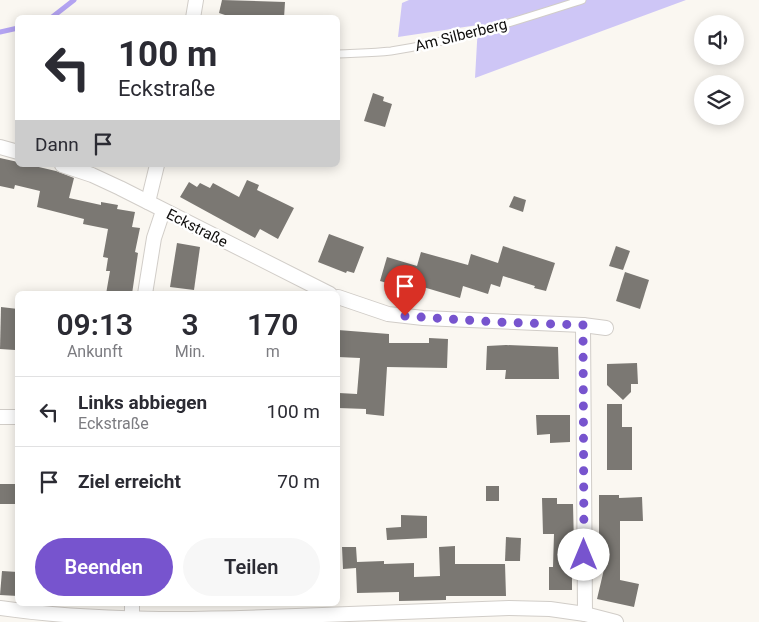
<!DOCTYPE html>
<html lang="de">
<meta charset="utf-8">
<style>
:root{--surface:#fff;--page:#f7f7f7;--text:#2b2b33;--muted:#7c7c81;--line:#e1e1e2;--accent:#7754ce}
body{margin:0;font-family:Roboto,sans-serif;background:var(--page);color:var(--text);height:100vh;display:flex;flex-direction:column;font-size:19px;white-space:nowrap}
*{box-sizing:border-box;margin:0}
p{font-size:16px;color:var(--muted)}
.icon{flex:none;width:28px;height:28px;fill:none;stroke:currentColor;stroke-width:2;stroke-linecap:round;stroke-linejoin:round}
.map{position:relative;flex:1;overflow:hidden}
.details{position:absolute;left:15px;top:291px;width:325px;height:315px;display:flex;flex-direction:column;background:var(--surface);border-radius:8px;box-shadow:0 2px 12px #0003}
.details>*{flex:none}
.top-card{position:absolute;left:15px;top:15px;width:325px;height:152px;border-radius:8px;box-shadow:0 2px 12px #0003;background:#fff;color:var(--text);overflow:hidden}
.tools{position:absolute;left:694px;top:15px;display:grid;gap:10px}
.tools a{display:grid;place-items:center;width:50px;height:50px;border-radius:50%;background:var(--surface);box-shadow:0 2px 12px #0003;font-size:25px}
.pin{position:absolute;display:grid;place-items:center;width:42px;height:42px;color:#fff;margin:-51px -21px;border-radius:50% 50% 50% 0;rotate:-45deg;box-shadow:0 0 5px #0007}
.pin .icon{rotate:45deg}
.me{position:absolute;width:55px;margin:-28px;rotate:0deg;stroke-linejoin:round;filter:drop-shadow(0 0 4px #0008)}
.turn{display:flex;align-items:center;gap:18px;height:105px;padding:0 20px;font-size:22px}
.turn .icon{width:65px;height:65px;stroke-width:2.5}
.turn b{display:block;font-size:35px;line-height:42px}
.then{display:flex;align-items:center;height:48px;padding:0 20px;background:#0003;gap:10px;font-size:19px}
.eta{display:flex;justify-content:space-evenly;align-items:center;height:85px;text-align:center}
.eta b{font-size:30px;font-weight:600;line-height:35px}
.cta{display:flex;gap:10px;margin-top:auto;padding:10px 20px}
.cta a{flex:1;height:58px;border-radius:30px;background:var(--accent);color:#fff;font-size:20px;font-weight:600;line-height:58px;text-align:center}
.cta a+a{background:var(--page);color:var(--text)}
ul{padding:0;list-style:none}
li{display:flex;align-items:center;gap:15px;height:70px;padding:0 20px;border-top:1px solid var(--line)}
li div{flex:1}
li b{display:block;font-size:19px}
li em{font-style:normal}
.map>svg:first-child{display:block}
.green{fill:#cec6f6}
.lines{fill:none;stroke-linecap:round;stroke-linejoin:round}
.stream{stroke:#b3a3f1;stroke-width:5}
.building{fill:#7b7873}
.service-casing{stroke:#d1cdc8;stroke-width:9}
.minor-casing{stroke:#d1cdc8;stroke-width:16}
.service{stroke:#fff;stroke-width:7}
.minor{stroke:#fff;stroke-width:14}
.route{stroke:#7754ce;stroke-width:9;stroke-dasharray:0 16.2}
.labels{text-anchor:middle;stroke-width:5;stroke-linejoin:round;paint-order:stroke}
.street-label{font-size:15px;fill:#0e0d0c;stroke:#fff}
</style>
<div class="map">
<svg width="759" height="622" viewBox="0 0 759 622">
<rect width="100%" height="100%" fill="#faf7f1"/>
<!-- green -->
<polygon class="green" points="409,0 686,0 475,78 478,25 398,37 402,3"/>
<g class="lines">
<!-- stream -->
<g class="stream">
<polyline points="51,18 74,0"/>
<polyline points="0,32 18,28"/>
</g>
</g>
<!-- building -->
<g class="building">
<polygon points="222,0 285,2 284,18 234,18 219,13"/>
<polygon points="373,93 384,97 383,101 392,104 385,127 364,121"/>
<polygon points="0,158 18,162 18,165 30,165 56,171 74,178 69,198 101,205 101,202 118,205 117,209 135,212 132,227 140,228 135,252 138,253 132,294 106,294 110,271 106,271 108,258 103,257 108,229 83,224 84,219 37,207 40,191 15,185 14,189 0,186"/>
<polygon points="247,180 259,185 257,190 294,208 278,239 260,229 255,238 180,197 189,182 197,187 200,183 210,188 213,183 239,197"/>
<polygon points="514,196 526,200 523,212 509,207"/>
<polygon points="329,234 364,247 354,273 347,271 346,273 318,262"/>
<polygon points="177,243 200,247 194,290 170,287"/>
<polygon points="503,246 555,263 546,291 534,288 535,286 503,276 500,287 491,284 488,294 463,286 460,298 403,281 401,287 380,281 387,257 417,266 421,252 468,265 471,254 498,263"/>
<polygon points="616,246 630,251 623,270 609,266"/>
<polygon points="625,272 649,280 640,309 616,301"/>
<polygon points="1,307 18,309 15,350 0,349"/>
<polygon points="338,330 389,334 389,343 429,343 429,338 448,339 447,368 387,367 384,416 366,414 366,409 338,408 339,393 357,394 360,358 338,357"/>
<polygon points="506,345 558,347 559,379 505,379 506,370 486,370 487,346"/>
<polygon points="637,363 638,384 631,384 631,392 623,400 607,385 607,364"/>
<polygon points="607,404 622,404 622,427 632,427 632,470 607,470"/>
<polygon points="536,415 570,415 570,442 550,443 550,434 537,435"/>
<rect x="0" y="484" width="18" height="20"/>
<rect x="486" y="486" width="13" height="15"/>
<polygon points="599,495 619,495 619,498 642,497 643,521 620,521 620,580 639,584 634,607 597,599 605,565 602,565 602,559 593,559 593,546 599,546"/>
<polygon points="542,498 557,498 557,504 573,504 574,546 576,546 576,559 572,558 572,590 549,590 549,567 553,567 554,534 543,534"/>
<polygon points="401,515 427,516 427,538 387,540 386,528 401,527"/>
<polygon points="506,537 521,538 520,561 505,561"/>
<polygon points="455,546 455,564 505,564 506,596 446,596 446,600 399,601 399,592 357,593 356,568 343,569 342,547 356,547 357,562 384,561 384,564 414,563 414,577 440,576 439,547"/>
<polygon points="2,571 18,572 18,596 0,595"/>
</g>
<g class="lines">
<!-- service casing -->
<g class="service-casing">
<path id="service" d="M338 54C355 53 373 53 391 51 456 41 519 20 582 0"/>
</g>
<!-- minor casing -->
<g class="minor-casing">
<g id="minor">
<polyline points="193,18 196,0"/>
<polyline points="0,147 18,152"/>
<polyline points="62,165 92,175 120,188 330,294"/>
<polyline points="148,202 157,165"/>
<polyline points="145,294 154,238 163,211"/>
<polyline points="338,297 388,314 423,318 583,325 606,328"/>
<polyline points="583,325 585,614"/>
<polyline points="0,417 18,417"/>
<path d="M0 608C98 622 197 620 296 616 367 614 438 611 509 608L550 609 585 614 616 622"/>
<polyline points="132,619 132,604"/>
</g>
</g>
<!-- service -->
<use href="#service" class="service"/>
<!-- minor -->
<use href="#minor" class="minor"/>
</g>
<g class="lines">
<!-- route -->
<polyline class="route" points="405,316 496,322 583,325 584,555"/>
</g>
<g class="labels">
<!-- street labels -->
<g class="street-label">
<text transform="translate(461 35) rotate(-14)" y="5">Am Silberberg</text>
<text transform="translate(197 228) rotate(27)" y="5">Eckstraße</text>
</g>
</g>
</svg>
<div class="tools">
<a><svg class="icon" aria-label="sound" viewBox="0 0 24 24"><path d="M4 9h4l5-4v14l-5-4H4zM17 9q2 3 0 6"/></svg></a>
<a><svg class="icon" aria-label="layers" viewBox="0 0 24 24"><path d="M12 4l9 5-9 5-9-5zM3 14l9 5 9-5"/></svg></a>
</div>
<div class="pin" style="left:405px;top:316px;background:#d93025"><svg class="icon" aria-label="arrive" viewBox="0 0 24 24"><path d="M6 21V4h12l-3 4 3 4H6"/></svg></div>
<svg class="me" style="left:584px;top:555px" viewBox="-20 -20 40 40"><circle r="19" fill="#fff"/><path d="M0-13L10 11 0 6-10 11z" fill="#7754ce"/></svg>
<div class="top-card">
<div class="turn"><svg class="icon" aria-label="left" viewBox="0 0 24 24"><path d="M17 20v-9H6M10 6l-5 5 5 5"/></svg><div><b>100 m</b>Eckstraße</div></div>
<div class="then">Dann<svg class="icon" aria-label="arrive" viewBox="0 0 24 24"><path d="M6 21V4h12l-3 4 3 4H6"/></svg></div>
</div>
<section class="details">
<div class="eta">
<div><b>09:13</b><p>Ankunft</p></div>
<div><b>3</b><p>Min.</p></div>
<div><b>170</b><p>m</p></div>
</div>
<ul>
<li><svg class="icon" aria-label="left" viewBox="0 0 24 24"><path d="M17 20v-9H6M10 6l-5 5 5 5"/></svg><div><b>Links abbiegen</b><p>Eckstraße</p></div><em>100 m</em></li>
<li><svg class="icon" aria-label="arrive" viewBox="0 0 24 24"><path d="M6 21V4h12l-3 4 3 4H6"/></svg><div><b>Ziel erreicht</b></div><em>70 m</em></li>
</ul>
<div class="cta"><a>Beenden</a><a>Teilen</a></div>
</section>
</div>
